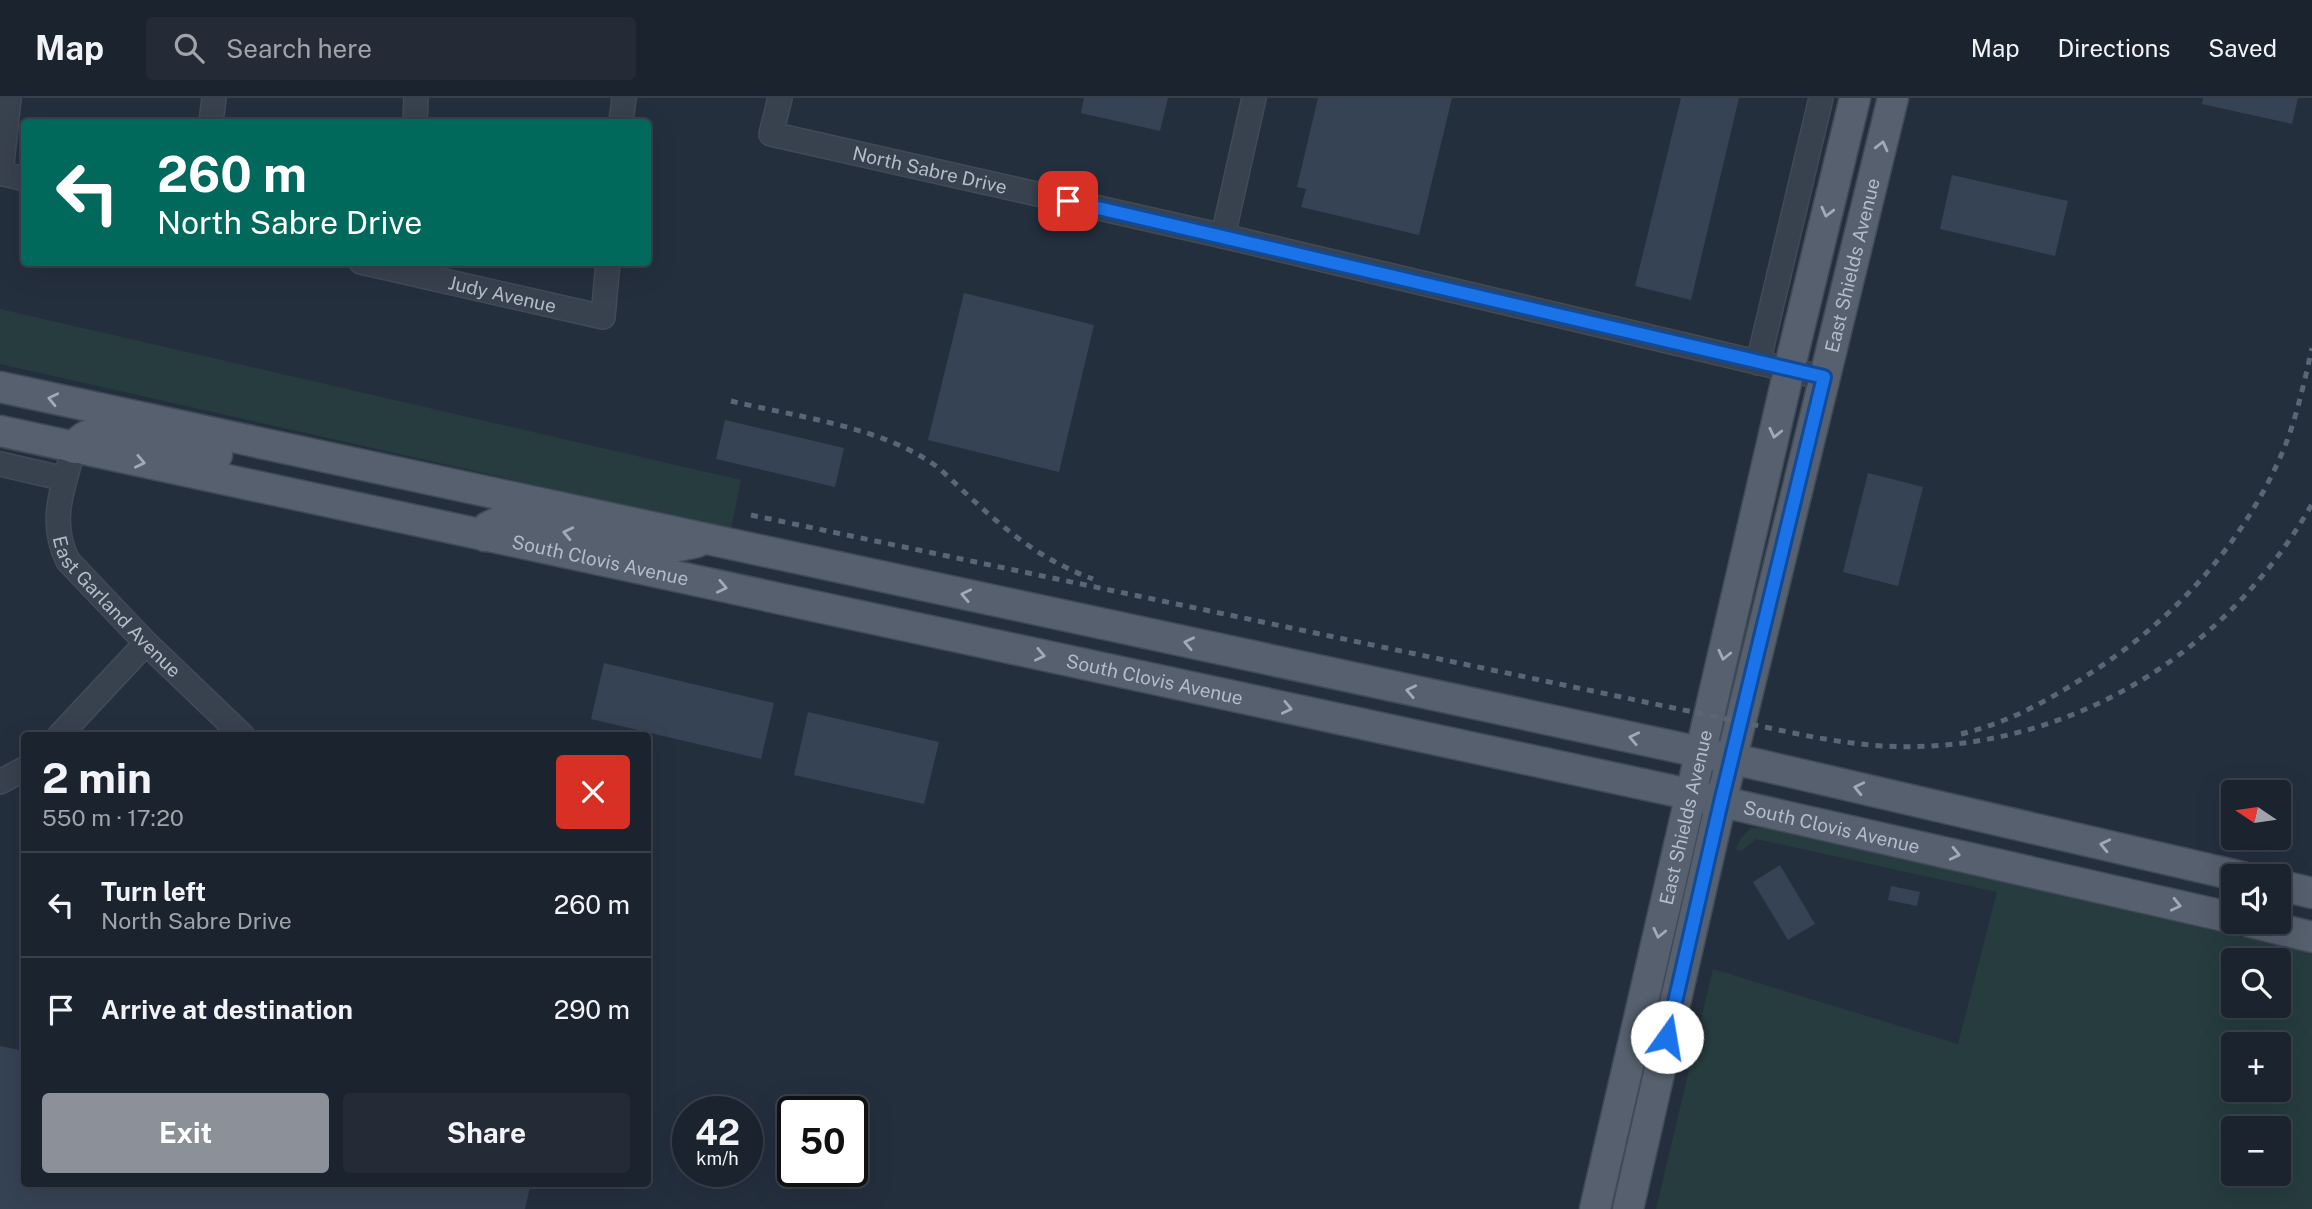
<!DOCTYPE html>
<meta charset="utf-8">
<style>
:root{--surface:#1b232e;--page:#242b36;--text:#f1f3f6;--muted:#a0a4aa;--line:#39404a;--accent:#8c9099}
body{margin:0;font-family:"Public Sans",sans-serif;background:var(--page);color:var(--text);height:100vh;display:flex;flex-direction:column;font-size:26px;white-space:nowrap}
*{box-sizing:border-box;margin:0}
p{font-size:23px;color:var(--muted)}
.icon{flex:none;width:38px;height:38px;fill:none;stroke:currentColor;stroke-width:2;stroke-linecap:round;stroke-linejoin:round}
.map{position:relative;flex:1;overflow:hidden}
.sheet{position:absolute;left:21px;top:634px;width:630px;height:455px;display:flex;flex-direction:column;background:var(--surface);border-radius:7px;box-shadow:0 7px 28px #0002,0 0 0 2px var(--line)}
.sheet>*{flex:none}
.top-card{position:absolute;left:21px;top:21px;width:630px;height:147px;border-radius:7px;box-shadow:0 7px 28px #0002,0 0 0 2px var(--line);background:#00695c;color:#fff;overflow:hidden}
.needle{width:46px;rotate:283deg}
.controls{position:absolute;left:2221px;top:682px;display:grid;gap:14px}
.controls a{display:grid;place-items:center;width:70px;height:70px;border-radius:7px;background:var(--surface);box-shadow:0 7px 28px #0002,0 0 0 2px var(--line);font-size:35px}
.speed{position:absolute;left:672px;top:998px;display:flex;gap:14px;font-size:35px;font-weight:700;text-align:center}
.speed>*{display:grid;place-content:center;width:91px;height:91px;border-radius:50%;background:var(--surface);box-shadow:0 7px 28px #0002,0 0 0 2px var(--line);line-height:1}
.speed small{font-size:18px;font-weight:400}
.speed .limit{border:4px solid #111;border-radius:10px;background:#fff;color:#111}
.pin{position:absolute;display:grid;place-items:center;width:60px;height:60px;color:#fff;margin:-30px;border-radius:14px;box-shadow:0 4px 10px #0006}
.me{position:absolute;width:77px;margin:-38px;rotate:13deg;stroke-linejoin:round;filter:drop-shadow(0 0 5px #0008)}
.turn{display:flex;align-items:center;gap:24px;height:147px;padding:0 21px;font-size:32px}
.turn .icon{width:91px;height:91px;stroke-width:2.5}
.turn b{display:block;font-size:49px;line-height:60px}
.round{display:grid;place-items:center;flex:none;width:74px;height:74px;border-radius:7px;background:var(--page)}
.headline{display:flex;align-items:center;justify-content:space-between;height:119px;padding:0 21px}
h1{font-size:42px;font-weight:700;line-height:52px}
.cta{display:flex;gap:14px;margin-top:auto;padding:14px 21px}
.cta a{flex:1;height:80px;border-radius:7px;background:var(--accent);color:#fff;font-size:28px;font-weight:700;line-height:80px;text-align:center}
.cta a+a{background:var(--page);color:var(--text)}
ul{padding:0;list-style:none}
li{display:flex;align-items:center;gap:21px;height:105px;padding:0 21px;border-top:2px solid var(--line)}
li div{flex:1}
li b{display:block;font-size:26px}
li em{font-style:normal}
header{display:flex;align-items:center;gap:42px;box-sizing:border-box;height:98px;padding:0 35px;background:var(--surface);border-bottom:2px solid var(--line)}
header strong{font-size:33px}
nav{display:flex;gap:38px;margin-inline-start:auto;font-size:24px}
.search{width:490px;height:63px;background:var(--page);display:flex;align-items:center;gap:18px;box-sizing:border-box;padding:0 24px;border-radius:7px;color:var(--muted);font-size:26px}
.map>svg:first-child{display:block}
.green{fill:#263c3f;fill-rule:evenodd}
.building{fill:#364354}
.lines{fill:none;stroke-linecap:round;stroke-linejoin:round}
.minor-casing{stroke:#414a57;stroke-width:26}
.major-casing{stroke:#414a57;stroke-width:33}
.minor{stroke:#38414e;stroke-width:23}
.major{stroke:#56606e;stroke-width:30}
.rail{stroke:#5a6575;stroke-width:5;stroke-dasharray:7 7;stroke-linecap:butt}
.oneway{stroke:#a1aab7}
.route-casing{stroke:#114b97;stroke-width:18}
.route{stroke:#1a73e8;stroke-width:12}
.labels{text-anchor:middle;stroke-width:7;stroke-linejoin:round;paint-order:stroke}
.street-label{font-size:19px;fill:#b4bcc9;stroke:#1d2633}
</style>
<header>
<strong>Map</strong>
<div class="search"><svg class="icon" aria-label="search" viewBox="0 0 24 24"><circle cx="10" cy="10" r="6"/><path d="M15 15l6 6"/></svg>Search here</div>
<nav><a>Map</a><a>Directions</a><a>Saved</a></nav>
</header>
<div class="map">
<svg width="2312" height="1111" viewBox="0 0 2312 1111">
<rect width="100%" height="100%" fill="#242f3e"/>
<!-- green -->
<g class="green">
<polygon points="0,211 741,382 731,431 0,266"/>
<path d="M1766 729 2312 855V1111H1656L1713 871 1958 946 1997 794 1756 741 1741 753 1735 751 1741 740 1751 730ZM2233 863H2278V908H2233ZM2233 947H2278V992H2233ZM2233 1031H2278V1076H2233Z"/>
</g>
<!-- building -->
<g class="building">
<polygon points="1084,0 1168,0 1160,33 1081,15"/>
<polygon points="1318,0 1452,0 1419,137 1301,109 1306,91 1297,89"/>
<polygon points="1681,0 1739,0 1691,202 1635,188"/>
<polygon points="2203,0 2298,0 2292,26 2202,6"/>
<polygon points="1952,77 2068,103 2055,158 1940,131"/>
<polygon points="964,195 1094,227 1059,374 928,342"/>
<polygon points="725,322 844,350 835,389 716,361"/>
<polygon points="1868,375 1923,389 1898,488 1843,474"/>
<polygon points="604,565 774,605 761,661 591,621"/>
<polygon points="808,614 939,644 924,706 794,677"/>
<polygon points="1780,767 1815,826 1788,842 1753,784"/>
<polygon points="1891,788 1920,794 1917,808 1888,802"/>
<polygon points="0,948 24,953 24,1085 531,1085 525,1111 0,1111"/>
</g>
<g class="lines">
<!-- minor casing -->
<g class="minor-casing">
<g id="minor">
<path id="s1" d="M780 0 771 36 1223 138 1824 280"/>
<polyline points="211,24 214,0"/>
<polyline points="415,24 416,0"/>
<polyline points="621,24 624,0"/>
<polyline points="0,75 24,81"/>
<polyline points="1,76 9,0"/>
<polyline points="1223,138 1254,0"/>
<path id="s2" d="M361 164 603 219 608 164"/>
<polyline points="1758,265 1821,0"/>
<path id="s3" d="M74 350C63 390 48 423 68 463L146 545 242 637"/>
<polyline points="0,366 65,381"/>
<polyline points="60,637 146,545"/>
<polyline points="0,684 24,671"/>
</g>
</g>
<!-- major casing -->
<g class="major-casing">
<g id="major">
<polyline points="0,289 1760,667 2243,779"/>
<path id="s4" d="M0 333 1670 692 2233 820"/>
<path d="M74 350C81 340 87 336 100 334L217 357"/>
<polyline points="485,438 488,429 503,422 624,448 659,452 697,444"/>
<polyline points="2278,787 2312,795"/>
<polyline points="2250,824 2312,839"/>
<path id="s5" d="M1595 1111 1789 272 1855 0"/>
<path id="s6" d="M1628 1111 1721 704 1893 0"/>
</g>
</g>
<!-- minor -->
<use href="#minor" class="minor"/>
<!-- major -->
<use href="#major" class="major"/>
<!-- rail -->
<g class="rail">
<path d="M731 303C797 319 886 329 940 371 990 418 1028 457 1093 481"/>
<path d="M751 417 1803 637C1829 642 1855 646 1882 648 2061 658 2225 559 2312 406"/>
<path d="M1961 636C2007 625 2046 604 2086 578 2175 522 2248 442 2287 343 2298 313 2305 281 2312 250"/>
</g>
</g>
<!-- one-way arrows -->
<defs><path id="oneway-chevron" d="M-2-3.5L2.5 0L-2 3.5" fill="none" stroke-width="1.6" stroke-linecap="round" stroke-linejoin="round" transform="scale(1.75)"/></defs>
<g class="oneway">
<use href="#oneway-chevron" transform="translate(1882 48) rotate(-76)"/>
<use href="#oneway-chevron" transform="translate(1827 114) rotate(104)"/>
<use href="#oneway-chevron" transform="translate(53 301) rotate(-167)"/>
<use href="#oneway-chevron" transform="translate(1775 335) rotate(103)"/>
<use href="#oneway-chevron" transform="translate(140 364) rotate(12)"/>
<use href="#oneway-chevron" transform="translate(568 435) rotate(-167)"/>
<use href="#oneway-chevron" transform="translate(722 489) rotate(12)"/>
<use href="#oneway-chevron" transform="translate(966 497) rotate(-168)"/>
<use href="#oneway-chevron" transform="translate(1189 545) rotate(-168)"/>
<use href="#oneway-chevron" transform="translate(1040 557) rotate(12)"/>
<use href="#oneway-chevron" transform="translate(1724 557) rotate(103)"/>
<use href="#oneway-chevron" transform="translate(1411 593) rotate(-168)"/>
<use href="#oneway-chevron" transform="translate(1287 610) rotate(12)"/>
<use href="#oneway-chevron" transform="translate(1634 640) rotate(-168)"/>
<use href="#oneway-chevron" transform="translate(1859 690) rotate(-167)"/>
<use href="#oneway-chevron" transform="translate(2105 747) rotate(-167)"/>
<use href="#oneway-chevron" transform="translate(1955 756) rotate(13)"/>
<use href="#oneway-chevron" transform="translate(2176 807) rotate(13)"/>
<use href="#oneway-chevron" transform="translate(1659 835) rotate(103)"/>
</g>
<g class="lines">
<!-- route casing -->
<g class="route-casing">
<polyline id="route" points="1068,103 1824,279 1721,704 1667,939"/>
</g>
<!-- route -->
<use href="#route" class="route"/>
</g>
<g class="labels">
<!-- street labels -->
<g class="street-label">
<text dy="7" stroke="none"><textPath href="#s1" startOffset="200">North Sabre Drive</textPath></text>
<text dy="7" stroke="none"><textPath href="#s6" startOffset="970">East Shields Avenue</textPath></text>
<text dy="7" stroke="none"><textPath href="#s2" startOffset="145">Judy Avenue</textPath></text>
<text dy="7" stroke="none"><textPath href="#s4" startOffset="614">South Clovis Avenue</textPath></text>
<text dy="7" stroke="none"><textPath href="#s3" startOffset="182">East Garland Avenue</textPath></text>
<text dy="7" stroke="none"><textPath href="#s4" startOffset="1181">South Clovis Avenue</textPath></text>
<text dy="7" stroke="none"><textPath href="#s5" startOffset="402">East Shields Avenue</textPath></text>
<text dy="7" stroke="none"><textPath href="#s4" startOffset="1874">South Clovis Avenue</textPath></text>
</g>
</g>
</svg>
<div class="controls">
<a><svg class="needle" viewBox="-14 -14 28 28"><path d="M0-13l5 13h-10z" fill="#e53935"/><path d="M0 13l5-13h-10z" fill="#a0a4aa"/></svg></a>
<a><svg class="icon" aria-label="sound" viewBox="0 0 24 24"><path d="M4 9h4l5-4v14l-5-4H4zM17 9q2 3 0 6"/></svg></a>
<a><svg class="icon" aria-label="search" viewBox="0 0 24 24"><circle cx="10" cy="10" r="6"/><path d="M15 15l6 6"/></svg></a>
<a>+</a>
<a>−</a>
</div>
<div class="speed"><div>42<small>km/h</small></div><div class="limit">50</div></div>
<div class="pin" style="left:1068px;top:103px;background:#d93025"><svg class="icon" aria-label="arrive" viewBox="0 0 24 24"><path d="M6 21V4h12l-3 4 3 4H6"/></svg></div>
<svg class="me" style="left:1667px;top:939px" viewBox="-20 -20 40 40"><circle r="19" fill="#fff"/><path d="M0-13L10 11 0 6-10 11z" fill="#1a73e8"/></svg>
<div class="top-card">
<div class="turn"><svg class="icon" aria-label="left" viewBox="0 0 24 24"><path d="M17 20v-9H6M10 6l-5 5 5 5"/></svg><div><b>260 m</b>North Sabre Drive</div></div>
</div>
<section class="sheet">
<div class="headline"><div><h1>2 min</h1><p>550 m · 17:20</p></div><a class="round" style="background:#d93025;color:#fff"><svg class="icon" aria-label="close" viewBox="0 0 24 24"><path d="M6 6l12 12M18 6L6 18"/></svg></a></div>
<ul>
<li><svg class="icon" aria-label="left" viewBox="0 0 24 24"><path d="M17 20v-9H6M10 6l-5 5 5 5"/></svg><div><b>Turn left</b><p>North Sabre Drive</p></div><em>260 m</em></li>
<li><svg class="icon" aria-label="arrive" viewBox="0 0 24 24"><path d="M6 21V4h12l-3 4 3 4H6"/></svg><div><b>Arrive at destination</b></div><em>290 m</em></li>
</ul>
<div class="cta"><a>Exit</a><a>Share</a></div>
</section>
</div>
